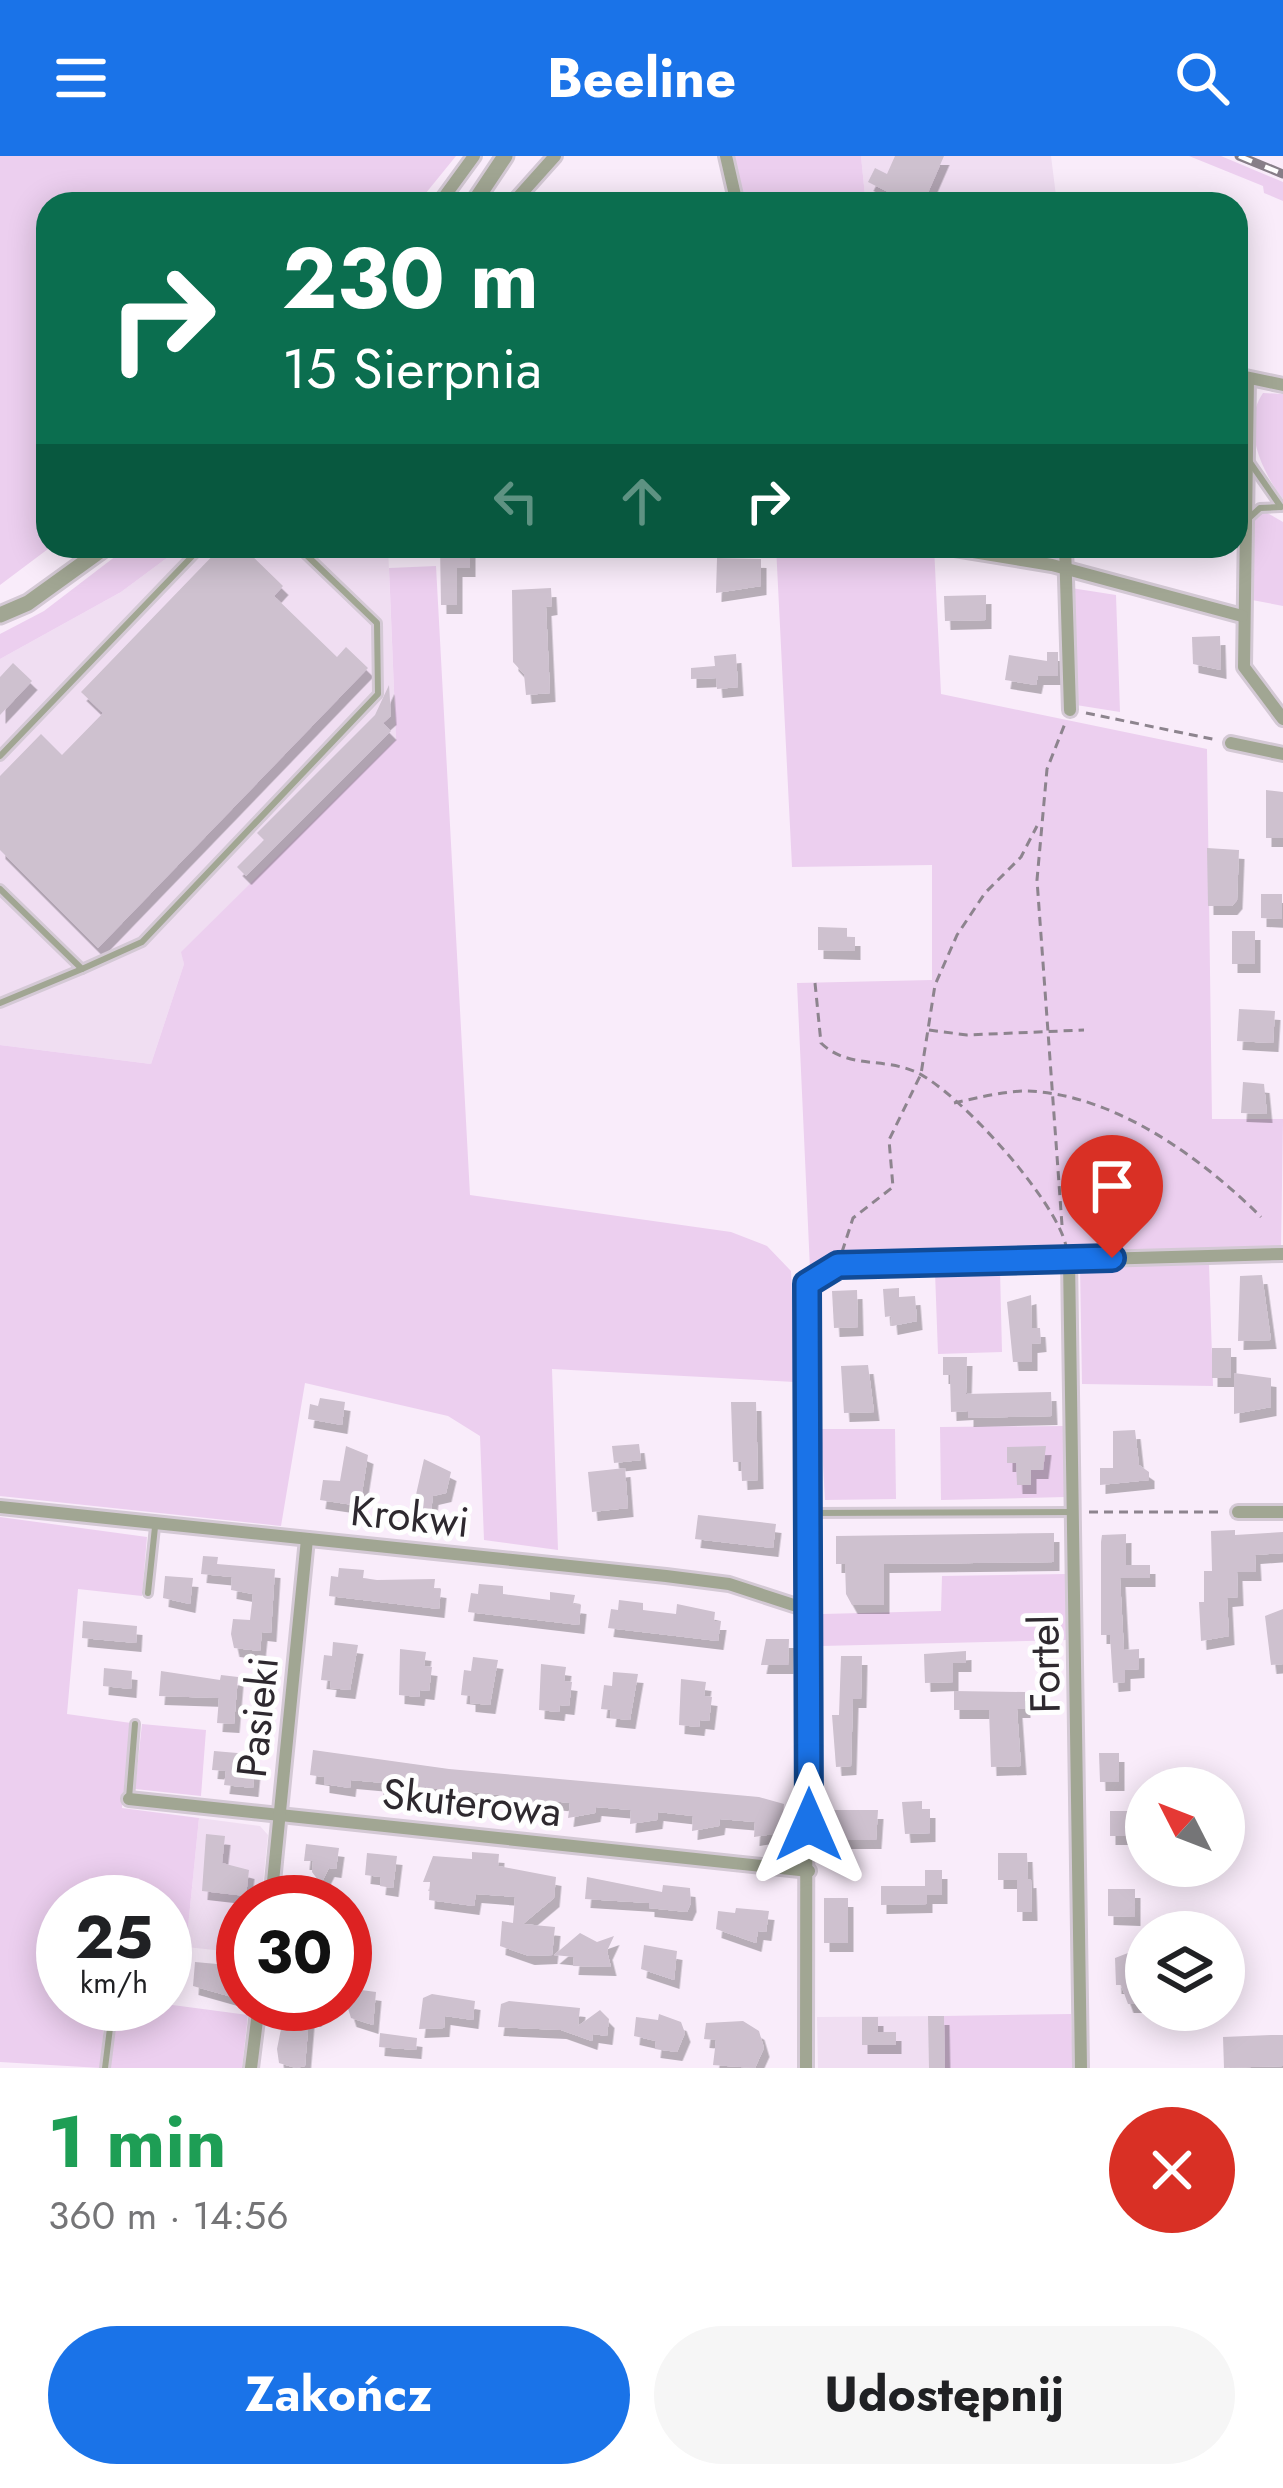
<!DOCTYPE html>
<html lang="pl">
<meta charset="utf-8">
<style>
:root{--surface:#fff;--page:#f6f6f6;--text:#202124;--muted:#757577;--accent:#1a73e8}
body{margin:0;font-family:Jost,sans-serif;background:var(--page);color:var(--text);height:100vh;display:flex;flex-direction:column;font-size:45px;white-space:nowrap}
*{box-sizing:border-box;margin:0}
p{font-size:39px;color:var(--muted)}
.icon{flex:none;width:66px;height:66px;fill:none;stroke:currentColor;stroke-width:2;stroke-linecap:round;stroke-linejoin:round}
.map{position:relative;height:1912px;overflow:hidden}
.drawer{display:flex;flex-direction:column;background:var(--surface);flex:1}
.drawer>*{flex:none}
.top-card{position:absolute;left:36px;top:36px;width:1212px;height:366px;border-radius:36px;box-shadow:0 6px 30px #0003;background:#0b6e4f;color:#fff;overflow:hidden}
.needle{width:78px;rotate:312deg}
.controls{position:absolute;left:1125px;top:1611px;display:grid;gap:24px}
.controls a{display:grid;place-items:center;width:120px;height:120px;border-radius:50%;background:var(--surface);box-shadow:0 6px 30px #0003;font-size:60px}
.speed{position:absolute;left:36px;top:1719px;display:flex;gap:24px;font-size:60px;font-weight:700;text-align:center}
.speed>*{display:grid;place-content:center;width:156px;height:156px;border-radius:50%;background:var(--surface);box-shadow:0 6px 30px #0003;line-height:1}
.speed small{font-size:30px;font-weight:400}
.speed .limit{border:18px solid #d22;background:#fff;color:#111}
.pin{position:absolute;display:grid;place-items:center;width:102px;height:102px;color:#fff;margin:-123px -51px;border-radius:50% 50% 50% 0;rotate:-45deg;box-shadow:0 0 12px #0007}
.pin .icon{rotate:45deg}
.me{position:absolute;width:132px;margin:-66px;rotate:0deg;stroke-linejoin:round;filter:drop-shadow(0 0 9px #0008)}
.turn{display:flex;align-items:center;gap:42px;height:252px;padding:0 48px;font-size:54px}
.turn .icon{width:156px;height:156px;stroke-width:2.5}
.turn b{display:block;font-size:84px;line-height:102px}
.lanes{display:flex;align-items:center;height:114px;padding:0 48px;background:#0003;justify-content:center;gap:60px;direction:ltr}
.lanes .off{opacity:.35}
.round{display:grid;place-items:center;flex:none;width:126px;height:126px;border-radius:63px;background:var(--page)}
.head{display:flex;align-items:center;justify-content:space-between;height:204px;padding:0 48px}
h1{font-size:72px;font-weight:700;line-height:90px;color:#1e9e55}
.action{display:flex;gap:24px;margin-top:auto;padding:24px 48px}
.action a{flex:1;height:138px;border-radius:72px;background:var(--accent);color:#fff;font-size:48px;font-weight:700;line-height:138px;text-align:center}
.action a+a{background:var(--page);color:var(--text)}
header{display:flex;justify-content:space-between;align-items:center;height:156px;padding:0 48px;background:var(--accent);color:#fff;font-size:54px;font-weight:700}
.map>svg:first-child{display:block}
.built{fill:#f0def2}
.green{fill:#eccfef}
.building{fill:#cec1cf;filter:url(#shadow)}
.lines{fill:none;stroke-linecap:round;stroke-linejoin:round}
.service-casing{stroke:#d4c9d5;stroke-width:12}
.minor-casing{stroke:#d4c9d5;stroke-width:18}
.tertiary-casing{stroke:#d4c9d5;stroke-width:21}
.path{stroke:#8d848e;stroke-width:3;stroke-dasharray:9 6;stroke-linecap:butt}
.service{stroke:#a1a693;stroke-width:6}
.minor{stroke:#a1a693;stroke-width:12}
.tertiary{stroke:#a1a693;stroke-width:15}
.rail-casing{stroke:#877e88;stroke-width:9}
.rail{stroke:#fefefe;stroke-width:4.5;stroke-dasharray:14;stroke-linecap:butt}
.route-casing{stroke:#114b97;stroke-width:30}
.route{stroke:#1a73e8;stroke-width:21}
.labels{text-anchor:middle;stroke-width:10;stroke-linejoin:round;paint-order:stroke}
.street-label{font-size:42px;fill:#2e292f;stroke:#fefefe}
</style>
<header><svg class="icon" aria-label="menu" viewBox="0 0 24 24"><path d="M4 6h16M4 12h16M4 18h16"/></svg>Beeline<svg class="icon" aria-label="search" viewBox="0 0 24 24"><circle cx="10" cy="10" r="6"/><path d="M15 15l6 6"/></svg></header>
<div class="map">
<svg width="1283" height="1912" viewBox="0 0 1283 1912">
<defs>
<filter id="shadow"><feDropShadow dx="5.5" dy="9" stdDeviation="0" flood-color="#0004"/></filter>
</defs>
<rect width="100%" height="100%" fill="#f9ecfa"/>
<!-- built -->
<g class="built">
<polygon points="861,0 1051,0 1057,48 882,48 865,40"/>
<polygon points="183,390 388,390 396,583 182,796 184,808 151,908 0,889 0,503 121,436"/>
<polygon points="199,1662 260,1670 268,1679 261,1746 243,1746 243,1797 186,1791"/>
<polygon points="944,1860 945,1912 818,1912 817,1861"/>
</g>
<!-- green -->
<g class="green">
<polygon points="0,0 456,0 417,48 341,48 333,41 329,48 48,48 52,390 0,429"/>
<polygon points="731,0 861,0 865,40 882,48 744,48"/>
<polygon points="1189,0 1221,0 1283,26 1283,45 1264,37 1263,30"/>
<path d="M1263 237 1283 238V343C1261 315 1241 269 1263 237Z"/>
<polygon points="1264,355 1283,366 1283,450 1252,444 1253,364"/>
<polygon points="129,390 183,390 121,436 0,503 0,478 44,455"/>
<polygon points="776,390 934,390 941,538 1207,593 1212,963 1283,963 1281,1093 828,1105 810,1113 797,827 932,824 932,709 792,711"/>
<polygon points="436,410 470,1039 731,1076 767,1090 791,1115 795,1226 552,1213 558,1394 484,1384 480,1280 448,1260 305,1227 281,1370 0,1340 0,889 151,908 184,808 181,796 396,583 389,412"/>
<polygon points="1071,432 1116,439 1120,556 1076,549"/>
<polygon points="1209,1108 1213,1230 1082,1228 1080,1110"/>
<polygon points="1000,1114 1002,1196 938,1198 935,1116"/>
<polygon points="1064,1270 1065,1341 941,1344 940,1271"/>
<polygon points="821,1273 895,1273 896,1343 825,1344"/>
<polygon points="0,1361 147,1381 142,1440 78,1433 67,1558 131,1567 122,1652 199,1662 186,1791 165,1789 165,1746 63,1746 63,1848 105,1848 101,1912 0,1906"/>
<polygon points="1066,1418 1067,1484 821,1490 822,1458 941,1455 942,1420"/>
<polygon points="142,1568 206,1574 201,1640 135,1633"/>
<polygon points="118,1848 165,1848 248,1859 242,1912 109,1912"/>
<polygon points="1071,1858 1073,1912 945,1912 944,1860"/>
</g>
<!-- building -->
<g class="building">
<polygon points="895,0 944,0 927,39 945,48 912,48 868,26 875,12 887,18"/>
<polygon points="222,390 242,390 283,430 274,440 337,501 346,491 368,512 98,792 0,694 0,620 41,578 62,599 103,557 81,536"/>
<polygon points="440,390 470,390 470,412 457,412 457,449 441,449"/>
<polygon points="717,402 761,403 761,430 716,437"/>
<polygon points="551,432 552,450 546,451 550,537 526,539 524,518 513,506 512,434"/>
<polygon points="986,439 986,464 945,465 944,440"/>
<polygon points="1220,480 1221,514 1193,508 1192,481"/>
<polygon points="1047,496 1058,496 1058,520 1038,520 1036,529 1005,524 1009,499 1047,505"/>
<polygon points="736,498 738,531 717,533 716,522 691,523 691,512 715,510 714,500"/>
<polygon points="13,507 32,525 0,559 0,521"/>
<polygon points="389,529 391,560 383,567 391,575 246,720 237,711 264,684 257,677 375,559"/>
<polygon points="1266,634 1283,636 1283,682 1266,682"/>
<polygon points="1207,692 1239,694 1237,744 1232,750 1208,750"/>
<polygon points="1261,738 1282,738 1282,763 1261,762"/>
<polygon points="818,771 847,772 847,781 855,781 855,795 818,794"/>
<rect x="1232" y="775" width="23" height="33"/>
<polygon points="1239,853 1275,855 1273,887 1237,885"/>
<polygon points="1243,926 1264,928 1267,958 1241,957"/>
<polygon points="1262,1119 1271,1184 1238,1185 1240,1120"/>
<polygon points="899,1132 899,1141 915,1140 917,1165 892,1170 891,1160 885,1161 883,1133"/>
<polygon points="857,1134 858,1171 834,1172 832,1135"/>
<polygon points="1031,1139 1032,1172 1040,1172 1041,1187 1032,1188 1032,1206 1013,1206 1007,1146"/>
<rect x="1212" y="1192" width="19" height="30"/>
<polygon points="943,1201 967,1201 966,1238 1051,1236 1052,1260 968,1262 968,1255 951,1256 950,1219 943,1219"/>
<polygon points="868,1209 874,1256 844,1257 841,1210"/>
<polygon points="1234,1217 1271,1222 1271,1251 1234,1258"/>
<polygon points="320,1242 345,1246 342,1269 308,1263 310,1248 318,1250"/>
<polygon points="731,1246 756,1246 758,1324 742,1325 741,1306 733,1306"/>
<polygon points="1135,1274 1139,1309 1149,1316 1149,1324 1100,1329 1100,1312 1113,1312 1113,1275"/>
<polygon points="639,1288 641,1304 614,1307 612,1290"/>
<polygon points="346,1290 368,1299 360,1350 320,1344 323,1324 340,1325"/>
<polygon points="1046,1290 1043,1314 1031,1314 1031,1329 1017,1329 1016,1307 1007,1307 1007,1291"/>
<polygon points="424,1303 451,1316 446,1337 433,1340 431,1355 413,1352"/>
<polygon points="625,1312 628,1352 592,1356 588,1316"/>
<polygon points="698,1359 776,1368 773,1392 695,1383"/>
<polygon points="1235,1374 1235,1379 1283,1376 1283,1397 1255,1399 1256,1416 1237,1416 1238,1441 1227,1442 1229,1480 1201,1485 1199,1446 1204,1446 1204,1415 1212,1415 1211,1375"/>
<polygon points="1054,1377 1054,1406 884,1408 884,1449 852,1449 846,1438 845,1408 836,1408 836,1380"/>
<polygon points="1126,1378 1126,1409 1150,1409 1150,1422 1120,1422 1124,1494 1139,1493 1139,1513 1125,1514 1125,1526 1113,1527 1110,1479 1101,1479 1101,1386 1102,1379"/>
<polygon points="203,1400 218,1401 217,1408 275,1413 271,1477 262,1476 260,1495 234,1492 231,1478 233,1463 250,1464 253,1438 231,1434 232,1421 201,1418"/>
<polygon points="339,1412 364,1414 363,1422 377,1424 435,1423 434,1432 441,1433 439,1453 329,1440 331,1420 338,1421"/>
<polygon points="165,1420 193,1422 190,1448 163,1442"/>
<polygon points="479,1428 503,1430 503,1438 550,1444 550,1436 575,1439 573,1448 581,1449 579,1469 468,1456 471,1437 478,1438"/>
<polygon points="619,1444 643,1447 643,1454 676,1458 677,1448 715,1456 714,1465 721,1465 718,1485 608,1472 611,1453 618,1454"/>
<polygon points="1283,1453 1283,1508 1271,1509 1265,1460"/>
<polygon points="83,1465 137,1470 136,1487 82,1482"/>
<polygon points="766,1483 789,1483 788,1509 761,1509"/>
<polygon points="333,1486 358,1489 350,1534 330,1532 331,1525 321,1524 324,1499 332,1500"/>
<polygon points="400,1493 426,1496 424,1510 432,1511 429,1535 420,1534 419,1541 399,1539"/>
<polygon points="966,1495 966,1507 953,1507 953,1526 925,1527 924,1498"/>
<polygon points="841,1500 862,1500 861,1543 853,1543 851,1610 836,1611 832,1559 839,1559"/>
<polygon points="473,1501 498,1504 490,1549 470,1547 470,1540 461,1539 464,1514 471,1515"/>
<polygon points="541,1508 566,1511 564,1525 572,1526 569,1550 560,1549 559,1556 539,1554"/>
<polygon points="104,1512 132,1515 131,1533 103,1530"/>
<polygon points="161,1515 220,1524 221,1519 238,1521 234,1568 217,1567 219,1542 159,1540"/>
<polygon points="613,1516 638,1518 630,1564 610,1562 611,1554 601,1553 604,1529 612,1530"/>
<polygon points="681,1523 706,1526 704,1540 712,1541 709,1565 700,1564 699,1571 679,1569"/>
<polygon points="954,1535 1025,1536 1025,1553 1017,1553 1021,1610 991,1611 989,1554 954,1554"/>
<polygon points="313,1594 449,1613 759,1641 784,1648 781,1677 754,1681 755,1666 720,1663 719,1670 692,1675 693,1660 658,1656 657,1664 630,1668 631,1654 596,1651 595,1657 568,1662 570,1647 534,1643 533,1652 506,1655 508,1640 472,1636 472,1645 444,1649 446,1634 410,1630 409,1638 383,1642 384,1627 351,1624 350,1632 324,1628 324,1621 310,1619"/>
<polygon points="214,1595 249,1598 248,1610 255,1611 253,1632 224,1629 226,1615 212,1614"/>
<polygon points="1099,1597 1119,1597 1119,1626 1100,1626"/>
<polygon points="922,1645 922,1653 930,1653 930,1677 905,1678 902,1646"/>
<polygon points="831,1654 878,1654 876,1684 833,1684"/>
<polygon points="1110,1655 1132,1655 1136,1680 1110,1680"/>
<polygon points="206,1678 225,1680 222,1707 249,1714 246,1740 202,1735"/>
<polygon points="306,1688 339,1692 336,1713 329,1712 321,1728 312,1716 313,1705 304,1705"/>
<polygon points="472,1696 499,1698 498,1710 556,1721 554,1742 523,1768 555,1771 552,1799 529,1800 500,1790 502,1765 513,1767 515,1741 476,1738 474,1750 429,1744 430,1726 423,1726 433,1700 472,1703"/>
<polygon points="367,1697 397,1700 393,1732 380,1730 381,1721 365,1719"/>
<polygon points="998,1697 1027,1697 1028,1724 998,1724"/>
<polygon points="925,1714 942,1714 942,1739 927,1739 927,1748 881,1749 881,1730 925,1730"/>
<polygon points="587,1721 662,1736 663,1729 690,1732 691,1747 687,1756 649,1752 649,1747 585,1743"/>
<polygon points="1031,1723 1032,1756 1017,1756 1017,1724"/>
<polygon points="1108,1733 1135,1733 1135,1761 1108,1760"/>
<rect x="824" y="1742" width="24" height="45"/>
<polygon points="736,1752 769,1755 766,1776 758,1775 756,1787 716,1773 718,1755 735,1757"/>
<polygon points="580,1777 597,1786 614,1780 607,1795 611,1811 573,1810 574,1801 554,1799"/>
<polygon points="644,1789 677,1795 674,1824 641,1813"/>
<polygon points="1128,1797 1146,1799 1146,1848 1128,1848 1121,1829 1116,1829 1115,1802"/>
<polygon points="217,1801 237,1804 232,1841 193,1830 195,1806 217,1808"/>
<polygon points="354,1833 376,1836 373,1869 351,1862 345,1843 353,1844"/>
<polygon points="432,1838 475,1845 473,1864 445,1860 444,1872 419,1873 423,1842"/>
<polygon points="509,1845 580,1852 578,1870 600,1854 609,1863 607,1880 593,1878 592,1885 561,1874 498,1871 501,1848"/>
<polygon points="286,1848 318,1848 316,1862 309,1862 305,1910 296,1912 279,1907 277,1893"/>
<polygon points="659,1858 681,1866 685,1877 677,1896 655,1893 656,1885 634,1880 636,1861 658,1864"/>
<polygon points="928,1860 944,1860 945,1912 929,1912"/>
<polygon points="862,1861 878,1861 878,1876 896,1876 896,1889 862,1889"/>
<polygon points="743,1865 759,1875 764,1892 755,1912 713,1909 716,1884 704,1883 706,1867"/>
<polygon points="380,1877 417,1882 416,1894 379,1891"/>
<polygon points="1271,1879 1283,1879 1283,1910 1224,1912 1223,1881"/>
</g>
<g class="lines">
<!-- service casing -->
<g class="service-casing">
<g id="service">
<polyline points="1249,305 1281,351"/>
<polyline points="1249,362 1260,352 1280,351"/>
<polyline points="0,600 202,390"/>
<polyline points="0,733 82,813 142,786 378,538 377,467 297,390"/>
<polyline points="0,847 82,813"/>
<polyline points="808,1357 1075,1356"/>
<polyline points="148,1437 155,1371"/>
<polyline points="129,1642 135,1568"/>
<polyline points="105,1912 113,1848"/>
</g>
</g>
<!-- minor casing -->
<g class="minor-casing">
<g id="minor">
<polyline points="726,0 737,48"/>
<polyline points="439,48 474,0"/>
<polyline points="512,48 555,0"/>
<polyline points="1236,219 1283,229"/>
<polyline points="1248,222 1244,511 1283,563"/>
<polyline points="1065,390 1070,554"/>
<polyline points="949,392 1052,409 1242,460"/>
<polyline points="1231,587 1283,598"/>
<polyline points="1069,1103 1081,1912"/>
<polyline points="0,1351 666,1420 729,1428 809,1454"/>
<polyline points="1238,1356 1283,1356"/>
<polyline points="129,1643 809,1715"/>
<polyline points="271,1746 307,1383"/>
<polyline points="251,1912 259,1848"/>
<polyline points="806,1912 807,1128 838,1110 1283,1098"/>
</g>
</g>
<!-- tertiary casing -->
<g class="tertiary-casing">
<g id="tertiary">
<polyline points="473,48 505,0"/>
<polyline points="0,459 28,447 107,390"/>
</g>
</g>
<!-- path -->
<g class="path">
<polyline points="1086,557 1217,584"/>
<path d="M815 827 821 887C848 913 882 901 916 916 959 936 1056 1044 1066 1090"/>
<polyline points="929,874 967,879 1084,874"/>
<path d="M954 947C977 942 1003 935 1027 935 1114 938 1202 1002 1261 1061"/>
<polyline points="1062,1069 1037,724 1047,613 1066,565"/>
<polyline points="842,1096 853,1062 893,1031 889,984 921,918 935,829 957,779 985,737 1021,701 1037,670"/>
<polyline points="1089,1356 1224,1356"/>
</g>
<!-- service -->
<use href="#service" class="service"/>
<!-- minor -->
<use href="#minor" class="minor"/>
<!-- tertiary -->
<use href="#tertiary" class="tertiary"/>
<!-- rail casing -->
<g class="rail-casing">
<polyline id="rail" points="1239,0 1283,18"/>
</g>
<!-- rail -->
<use href="#rail" class="rail"/>
</g>
<g class="lines">
<!-- route casing -->
<g class="route-casing">
<polyline id="route" points="809,1669 807,1128 838,1109 1112,1102"/>
</g>
<!-- route -->
<use href="#route" class="route"/>
</g>
<g class="labels">
<!-- street labels -->
<g class="street-label">
<text transform="translate(410 1360) rotate(6)" y="15">Krokwi</text>
<text transform="translate(1044 1508) rotate(-91)" y="15">Fortel</text>
<text transform="translate(257 1561) rotate(-84)" y="15">Pasieki</text>
<text transform="translate(472 1646) rotate(6)" y="15">Skuterowa</text>
</g>
</g>
</svg>
<div class="controls">
<a><svg class="needle" viewBox="-14 -14 28 28"><path d="M0-13l5 13h-10z" fill="#e53935"/><path d="M0 13l5-13h-10z" fill="#757577"/></svg></a>
<a><svg class="icon" aria-label="layers" viewBox="0 0 24 24"><path d="M12 4l9 5-9 5-9-5zM3 14l9 5 9-5"/></svg></a>
</div>
<div class="speed"><div>25<small>km/h</small></div><div class="limit">30</div></div>
<div class="pin" style="left:1112px;top:1102px;background:#d93025"><svg class="icon" aria-label="arrive" viewBox="0 0 24 24"><path d="M6 21V4h12l-3 4 3 4H6"/></svg></div>
<svg class="me" style="left:809px;top:1669px" viewBox="-20 -20 40 40"><path d="M0-17L14 15 0 8-14 15z" fill="#1a73e8" stroke="#fff" stroke-width="4"/></svg>
<div class="top-card">
<div class="turn"><svg class="icon" aria-label="right" viewBox="0 0 24 24"><path d="M7 20v-9h11M14 6l5 5-5 5"/></svg><div><b>230 m</b>15 Sierpnia</div></div>
<div class="lanes"><svg class="icon off" aria-label="left" viewBox="0 0 24 24"><path d="M17 20v-9H6M10 6l-5 5 5 5"/></svg><svg class="icon off" aria-label="ahead" viewBox="0 0 24 24"><path d="M12 20V5M6 11l6-6 6 6"/></svg><svg class="icon" aria-label="right" viewBox="0 0 24 24"><path d="M7 20v-9h11M14 6l5 5-5 5"/></svg></div>
</div>
</div>
<section class="drawer">
<div class="head"><div><h1>1 min</h1><p>360 m · 14:56</p></div><a class="round" style="background:#d93025;color:#fff"><svg class="icon" aria-label="close" viewBox="0 0 24 24"><path d="M6 6l12 12M18 6L6 18"/></svg></a></div>
<div class="action"><a>Zakończ</a><a>Udostępnij</a></div>
</section>
